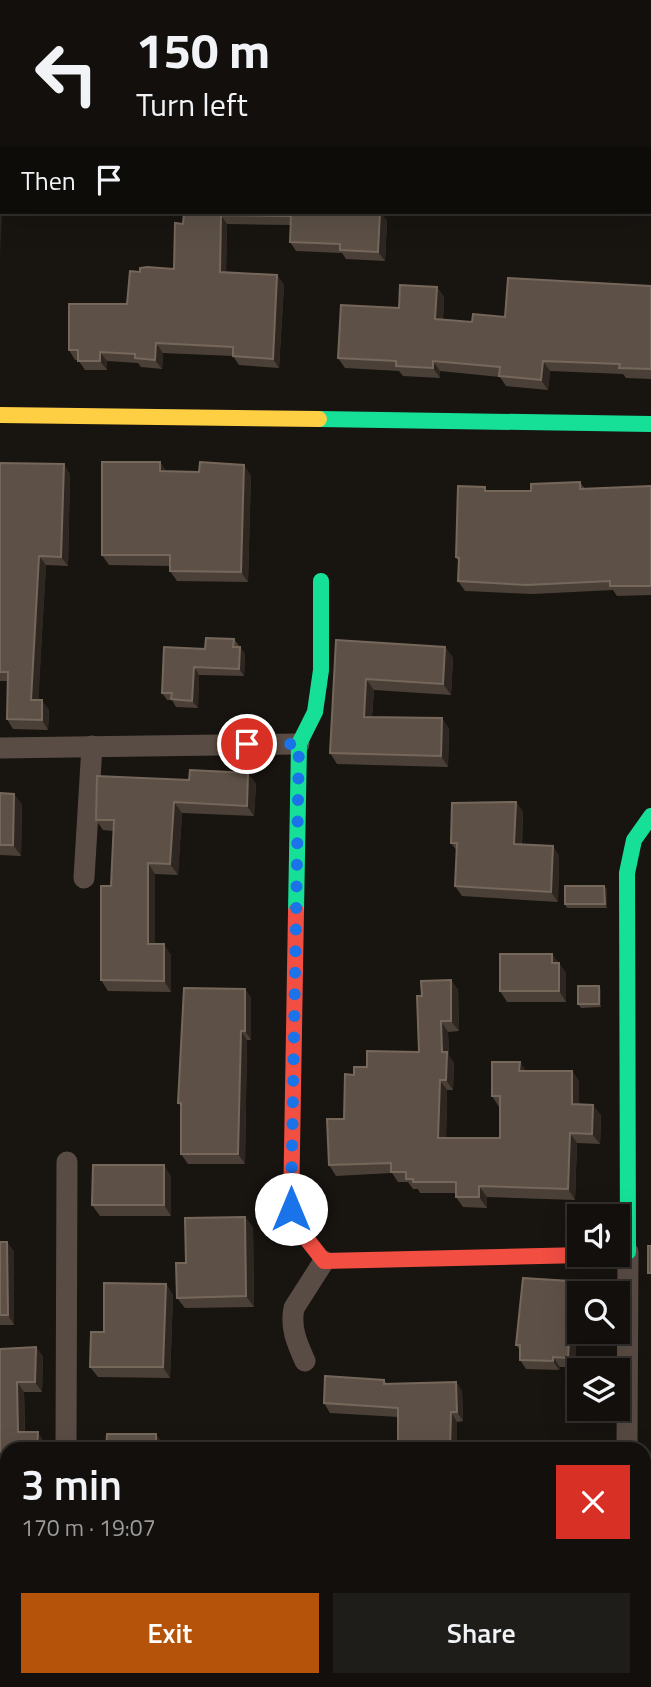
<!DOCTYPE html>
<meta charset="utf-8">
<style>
:root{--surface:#120f0c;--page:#1f1d1a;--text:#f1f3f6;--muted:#9c9c9d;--line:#312f2d;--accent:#b45309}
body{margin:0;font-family:"Titillium Web",sans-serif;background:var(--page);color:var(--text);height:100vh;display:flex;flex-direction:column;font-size:26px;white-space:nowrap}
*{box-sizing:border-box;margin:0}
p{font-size:23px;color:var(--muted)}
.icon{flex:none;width:38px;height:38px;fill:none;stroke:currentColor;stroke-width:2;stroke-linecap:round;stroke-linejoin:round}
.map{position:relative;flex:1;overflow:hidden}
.sheet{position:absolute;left:0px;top:1442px;width:651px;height:245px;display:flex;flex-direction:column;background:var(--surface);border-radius:21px 21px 0 0;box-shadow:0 7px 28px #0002,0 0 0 2px var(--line)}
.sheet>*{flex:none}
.top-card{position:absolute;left:0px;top:0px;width:651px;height:214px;box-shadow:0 7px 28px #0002,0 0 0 2px var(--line);background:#120f0c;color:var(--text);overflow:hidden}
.controls{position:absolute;left:567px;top:1204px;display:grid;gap:14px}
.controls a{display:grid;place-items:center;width:63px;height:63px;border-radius:0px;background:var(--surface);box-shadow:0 7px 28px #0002,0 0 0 2px var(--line);font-size:35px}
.pin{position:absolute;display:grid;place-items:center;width:60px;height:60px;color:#fff;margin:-30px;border:4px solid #fff;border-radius:50%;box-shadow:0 2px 7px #0007}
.me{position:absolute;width:77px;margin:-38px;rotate:0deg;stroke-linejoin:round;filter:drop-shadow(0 0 5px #0008)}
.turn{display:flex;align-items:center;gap:24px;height:147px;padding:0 21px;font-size:32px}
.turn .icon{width:91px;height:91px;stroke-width:2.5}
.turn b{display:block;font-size:49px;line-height:60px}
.then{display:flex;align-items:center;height:66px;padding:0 21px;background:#0003;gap:14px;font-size:26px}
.round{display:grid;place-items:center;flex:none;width:74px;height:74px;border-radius:0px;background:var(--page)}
.head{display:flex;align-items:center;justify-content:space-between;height:119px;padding:0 21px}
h1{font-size:42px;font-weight:600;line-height:52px}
.button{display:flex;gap:14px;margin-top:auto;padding:14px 21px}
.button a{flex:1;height:80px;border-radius:0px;background:var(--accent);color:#fff;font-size:28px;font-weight:600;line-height:80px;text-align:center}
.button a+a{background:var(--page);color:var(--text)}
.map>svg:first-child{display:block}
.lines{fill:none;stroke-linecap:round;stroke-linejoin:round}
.street{stroke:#594c44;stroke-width:21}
.fast{stroke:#16e098;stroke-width:16}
.slow{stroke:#ffcf43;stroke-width:16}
.jam{stroke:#f24e42;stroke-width:16}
.wall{fill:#4a4037}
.shaded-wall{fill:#2e2721}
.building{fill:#5d5147;stroke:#76675b;stroke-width:2}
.route{stroke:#1a73e8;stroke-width:12;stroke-dasharray:0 21.6}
</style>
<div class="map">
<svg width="651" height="1687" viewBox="0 0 651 1687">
<rect width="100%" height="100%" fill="#181410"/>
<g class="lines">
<!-- street -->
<g class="street">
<polyline points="0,88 2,88"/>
<polyline points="649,94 651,94"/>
<polyline points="0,748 299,744"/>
<polyline points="84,878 92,746"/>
<path d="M305 1361C297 1343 290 1328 294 1308L324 1261"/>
<polyline points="66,1449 67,1162"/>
<polyline points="627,1449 628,1252"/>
<polyline points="67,1680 67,1687"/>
<polyline points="281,1687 281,1680"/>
<polyline points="613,1687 613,1680"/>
</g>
<!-- fast -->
<g class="fast">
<polyline points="319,419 651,424"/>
<polyline points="296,911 299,744 315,712 321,670 321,581"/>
<polyline points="618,1253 628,1252 627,873 634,840 651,816"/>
</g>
<!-- slow -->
<polyline class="slow" points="0,415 319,419"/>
<!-- jam -->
<polyline class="jam" points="296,911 291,1210 302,1233 324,1261 584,1255"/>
</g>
<!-- wall -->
<g class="wall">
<polygon points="0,0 63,0 63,2 2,2 2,5 0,4"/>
<polygon points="184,212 384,212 384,217 387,221 385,261 346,259 342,253 296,251 290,242 290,225 227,224 226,272 277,275 284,285 279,368 239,365 233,356 163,353 162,369 141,367 138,363 107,361 107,370 85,370 78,360 75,360 69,350 127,304 140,272 174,269 183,224"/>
<polygon points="651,286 651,379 626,378 623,374 550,371 548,390 506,386 500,377 440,371 440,378 403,376 399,371 345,368 338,358 399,308 437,287 444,297 443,320 472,322 505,317"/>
<polygon points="160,462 166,471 251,475 248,582 177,581 170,571 170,566 109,565 102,555"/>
<polygon points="0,463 70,474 68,566 46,565 38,700 49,710 48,730 13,729 7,719 8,681 0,681"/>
<polygon points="580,482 585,489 651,486 651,595 617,596 613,590 533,594 465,591 458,581 459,562 456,557 488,491 531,491"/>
<polygon points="234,639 245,654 244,676 199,675 198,708 176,707 172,700 167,700 162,693 205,649"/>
<polygon points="336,640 445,647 453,658 451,695 374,690 372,717 449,728 448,767 337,764 330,753"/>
<polygon points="248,773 256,784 254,816 182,813 178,875 155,874 155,944 171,955 171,992 108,991 101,980 111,886 114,831 103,830 96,820 189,780"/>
<polygon points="0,793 22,804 21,856 0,855"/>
<polygon points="516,802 523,812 522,844 559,855 558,902 462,896 455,886 457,851 451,843"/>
<polygon points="604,886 607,889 607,908 567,908 565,904"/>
<polygon points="552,954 566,973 566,1002 507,1002 500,991"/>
<polygon points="451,980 458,990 459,1031 448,1032 449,1056 454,1063 453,1090 447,1090 446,1138 500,1138 500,1107 499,1107 492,1096 526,1071 572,1071 579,1081 579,1104 601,1115 600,1144 577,1143 575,1200 487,1197 487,1208 463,1207 456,1197 456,1193 420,1193 418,1189 413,1189 408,1182 398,1182 392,1173 336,1176 329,1165 344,1119 354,1075 367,1067 419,1052 422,996"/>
<polygon points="245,989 251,998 251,1040 247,1040 245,1164 188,1164 181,1154 181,1106 178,1103"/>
<polygon points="601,990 601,1007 581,1008 578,1004"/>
<polygon points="171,1176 171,1216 100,1216 92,1205"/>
<polygon points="245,1217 253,1228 254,1307 185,1308 177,1298"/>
<polygon points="0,1242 14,1251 14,1325 0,1325"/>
<polygon points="570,1281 576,1290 576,1300 579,1301 579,1332 584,1332 584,1333 576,1332 575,1367 560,1367 559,1370 526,1369 520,1360 520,1350 516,1345"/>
<polygon points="166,1284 173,1295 170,1378 98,1377 90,1367"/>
<polygon points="36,1347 43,1357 42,1392 24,1392 25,1432 44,1442 44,1449 7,1449 7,1462 0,1462 0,1349"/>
<polygon points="384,1380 387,1384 456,1382 462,1391 463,1421 457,1422 457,1449 398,1449 398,1417 330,1413 324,1403"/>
<polygon points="319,1680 562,1680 562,1687 322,1687 322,1684"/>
</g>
<!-- shaded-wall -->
<g class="shaded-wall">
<polygon points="649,41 651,43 651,77 649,74"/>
<polygon points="0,195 2,197 2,212 0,255"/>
<polygon points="377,212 384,212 384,217 387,221 385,261 378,252"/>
<polygon points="221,215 227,224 226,281 220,272"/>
<polygon points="277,275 284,285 279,368 273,359"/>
<polygon points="437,287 444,297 442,329 435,319"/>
<polygon points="156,343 163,353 162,369 155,360"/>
<polygon points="100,352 107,361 107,370 100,361"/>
<polygon points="433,361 440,371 440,378 433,368"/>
<polygon points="543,361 550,371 548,390 541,380"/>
<polygon points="160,462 167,472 160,471"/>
<polygon points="64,464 70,474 68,566 61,557"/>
<polygon points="244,465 251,475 248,582 241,572"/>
<polygon points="39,556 46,565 38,709 31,700"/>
<polygon points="240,647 245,654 244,676 239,669"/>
<polygon points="445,647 453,658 451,695 443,684"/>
<polygon points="194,667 199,675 198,708 192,701"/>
<polygon points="366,679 374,690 371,728 364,717"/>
<polygon points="42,700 49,710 48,730 42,720"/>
<polygon points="442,718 449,728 448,767 441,756"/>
<polygon points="248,773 256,784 254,816 247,806"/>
<polygon points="14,794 22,804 21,856 13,845"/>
<polygon points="174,802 182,813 178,875 170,864"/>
<polygon points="516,802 523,812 521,854 514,844"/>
<polygon points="553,846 559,855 558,902 551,892"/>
<polygon points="148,863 155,874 155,955 148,944"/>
<polygon points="604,886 607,889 607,908 605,904"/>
<polygon points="164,944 171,955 171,992 164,981"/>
<polygon points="552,954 566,973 566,1002 559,991 552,963"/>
<polygon points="451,980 458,990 459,1031 451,1021"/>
<polygon points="599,986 601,990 601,1007 599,1004"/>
<polygon points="245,989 251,998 251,1040 245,1031"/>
<polygon points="441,1021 448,1032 449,1056 454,1063 453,1090 446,1080 442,1052"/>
<polygon points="241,1031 247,1040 245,1164 238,1154"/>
<polygon points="520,1062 527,1072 519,1071"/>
<polygon points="572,1071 579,1081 579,1114 572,1104"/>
<polygon points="440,1080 447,1090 446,1149 438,1138"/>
<polygon points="593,1105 601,1115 600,1144 592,1134"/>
<polygon points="570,1133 577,1143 575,1200 568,1189"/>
<polygon points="164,1165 171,1176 171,1216 164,1205"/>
<polygon points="479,1186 487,1197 487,1208 479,1197"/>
<polygon points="245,1217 253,1228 254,1307 246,1296"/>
<polygon points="7,1242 14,1251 14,1325 8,1315"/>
<polygon points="570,1281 576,1290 575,1309 569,1299"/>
<polygon points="166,1284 173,1295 170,1378 163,1367"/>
<polygon points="579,1300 579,1326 577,1323"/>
<polygon points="570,1323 576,1332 575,1367 568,1358"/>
<polygon points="36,1347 43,1357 42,1392 35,1382"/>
<polygon points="553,1357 560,1367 559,1370 553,1361"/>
<polygon points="17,1382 24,1392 25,1441 18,1432"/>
<polygon points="456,1382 462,1391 463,1421 457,1412"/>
<polygon points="451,1412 457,1422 457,1449 450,1449"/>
<polygon points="38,1432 44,1442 44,1449 37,1449"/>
<polygon points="156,1434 164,1445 164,1449 156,1449"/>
<polygon points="4,1547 7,1552 7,1628 3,1622"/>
<rect x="16" y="1680" width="7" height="7"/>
<polygon points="221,1680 228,1680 228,1687 221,1685"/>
<rect x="555" y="1680" width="7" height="7"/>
</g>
<!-- building -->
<g class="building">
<rect x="34" y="0" width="22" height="2"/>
<rect x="82" y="0" width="133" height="2"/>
<rect x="280" y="0" width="32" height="2"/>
<polygon points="563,0 651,0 651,40 649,40 649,2 563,2"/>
<polygon points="184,212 380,212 378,252 340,250 340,244 290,242 291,216 221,215 220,272 277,275 273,359 233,356 233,347 156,343 155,360 135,358 135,354 100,352 100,361 78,361 78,350 69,350 69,304 127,304 130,271 140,272 140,268 147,267 174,269 175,223 183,224"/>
<polygon points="508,278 651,286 651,369 619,368 620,364 543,361 541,380 499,376 500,367 433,361 433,368 396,366 396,361 338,358 341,305 399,308 400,285 437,287 435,319 472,322 473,314 505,317"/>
<polygon points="102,462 160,462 160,471 199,472 200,462 244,465 241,572 170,571 170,555 102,555"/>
<polygon points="0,463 64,464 61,557 39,556 31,700 42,700 42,720 7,719 8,672 0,672"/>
<polygon points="580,482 580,489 651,486 651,586 610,586 610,581 526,585 458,581 459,558 456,557 458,486 485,487 485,491 531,491 531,484"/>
<polygon points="206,638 234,639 233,647 240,647 239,669 194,667 192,701 171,699 172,693 162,693 164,647 205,649"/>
<polygon points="336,640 445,647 443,684 366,679 364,717 442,718 441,756 330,753"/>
<polygon points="190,770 248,773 247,806 174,802 170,864 148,863 148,944 164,944 164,981 101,980 101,886 111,886 114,820 96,820 97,776 189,780"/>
<polygon points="0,793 14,794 13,845 0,845"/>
<polygon points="516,802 514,844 553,846 551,892 455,886 457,843 451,843 452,803"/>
<polygon points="565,886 604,886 605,904 565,904"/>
<polygon points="500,954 552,954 552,963 559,963 559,991 500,991"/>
<polygon points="451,980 451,1021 441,1021 442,1052 447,1052 446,1080 440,1080 438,1138 500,1138 500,1096 492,1096 492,1062 520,1062 519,1071 572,1071 572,1104 593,1105 592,1134 570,1133 568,1189 479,1186 479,1197 456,1197 456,1182 413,1182 413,1179 406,1179 406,1172 391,1172 391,1163 329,1165 327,1119 344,1119 345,1074 354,1075 354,1067 367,1067 367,1051 419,1052 417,996 422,996 421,981"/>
<rect x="578" y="986" width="21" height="18"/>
<polygon points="184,988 245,989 245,1031 241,1031 238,1154 181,1154 181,1103 178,1103"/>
<polygon points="93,1165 164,1165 164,1205 92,1205"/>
<polygon points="245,1217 246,1296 177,1298 176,1263 186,1263 185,1218"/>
<polygon points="0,1242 7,1242 8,1315 0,1315"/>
<rect x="648" y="1246" width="3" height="27"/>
<polygon points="523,1278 570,1281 569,1299 579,1300 577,1323 570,1323 568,1358 553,1357 553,1361 520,1360 520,1345 516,1345"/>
<polygon points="104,1283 166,1284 163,1367 90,1367 91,1332 104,1332"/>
<polygon points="36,1347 35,1382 17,1382 18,1432 38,1432 37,1449 7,1449 7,1453 0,1452 0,1349"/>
<polygon points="325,1376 384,1380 384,1384 456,1382 457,1412 451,1412 450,1449 398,1449 398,1408 324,1403"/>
<polygon points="107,1434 156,1434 156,1449 106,1449"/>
<polygon points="0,1547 4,1547 3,1622 7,1622 7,1680 16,1680 16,1687 0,1687"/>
<polygon points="178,1680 221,1680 221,1685 237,1687 178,1687"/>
<polygon points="322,1680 555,1680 555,1687 487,1687 488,1682 439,1680 439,1687 322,1687"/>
</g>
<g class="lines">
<!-- route -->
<polyline class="route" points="247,744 299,744 291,1209"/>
</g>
</svg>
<div class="controls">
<a><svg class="icon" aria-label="sound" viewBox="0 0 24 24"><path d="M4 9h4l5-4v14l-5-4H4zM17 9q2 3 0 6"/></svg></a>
<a><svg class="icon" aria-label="search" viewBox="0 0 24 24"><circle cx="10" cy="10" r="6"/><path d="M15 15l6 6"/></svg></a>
<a><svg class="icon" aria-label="layers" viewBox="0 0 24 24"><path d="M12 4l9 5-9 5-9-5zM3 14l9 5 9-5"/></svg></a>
</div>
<div class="pin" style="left:247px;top:744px;background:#d93025"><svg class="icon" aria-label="arrive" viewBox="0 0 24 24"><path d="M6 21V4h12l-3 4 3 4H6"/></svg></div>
<svg class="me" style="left:291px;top:1209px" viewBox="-20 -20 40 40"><circle r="19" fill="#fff"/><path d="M0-13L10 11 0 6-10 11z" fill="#1a73e8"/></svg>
<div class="top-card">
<div class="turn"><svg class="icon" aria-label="left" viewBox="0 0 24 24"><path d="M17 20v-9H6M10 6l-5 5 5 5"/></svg><div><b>150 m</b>Turn left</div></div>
<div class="then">Then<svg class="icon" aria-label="arrive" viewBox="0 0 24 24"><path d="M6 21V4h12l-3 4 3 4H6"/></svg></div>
</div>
<section class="sheet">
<div class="head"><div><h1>3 min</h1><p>170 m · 19:07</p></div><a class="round" style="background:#d93025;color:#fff"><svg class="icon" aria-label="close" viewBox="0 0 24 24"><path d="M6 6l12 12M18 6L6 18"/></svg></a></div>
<div class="button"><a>Exit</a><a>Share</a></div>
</section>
</div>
